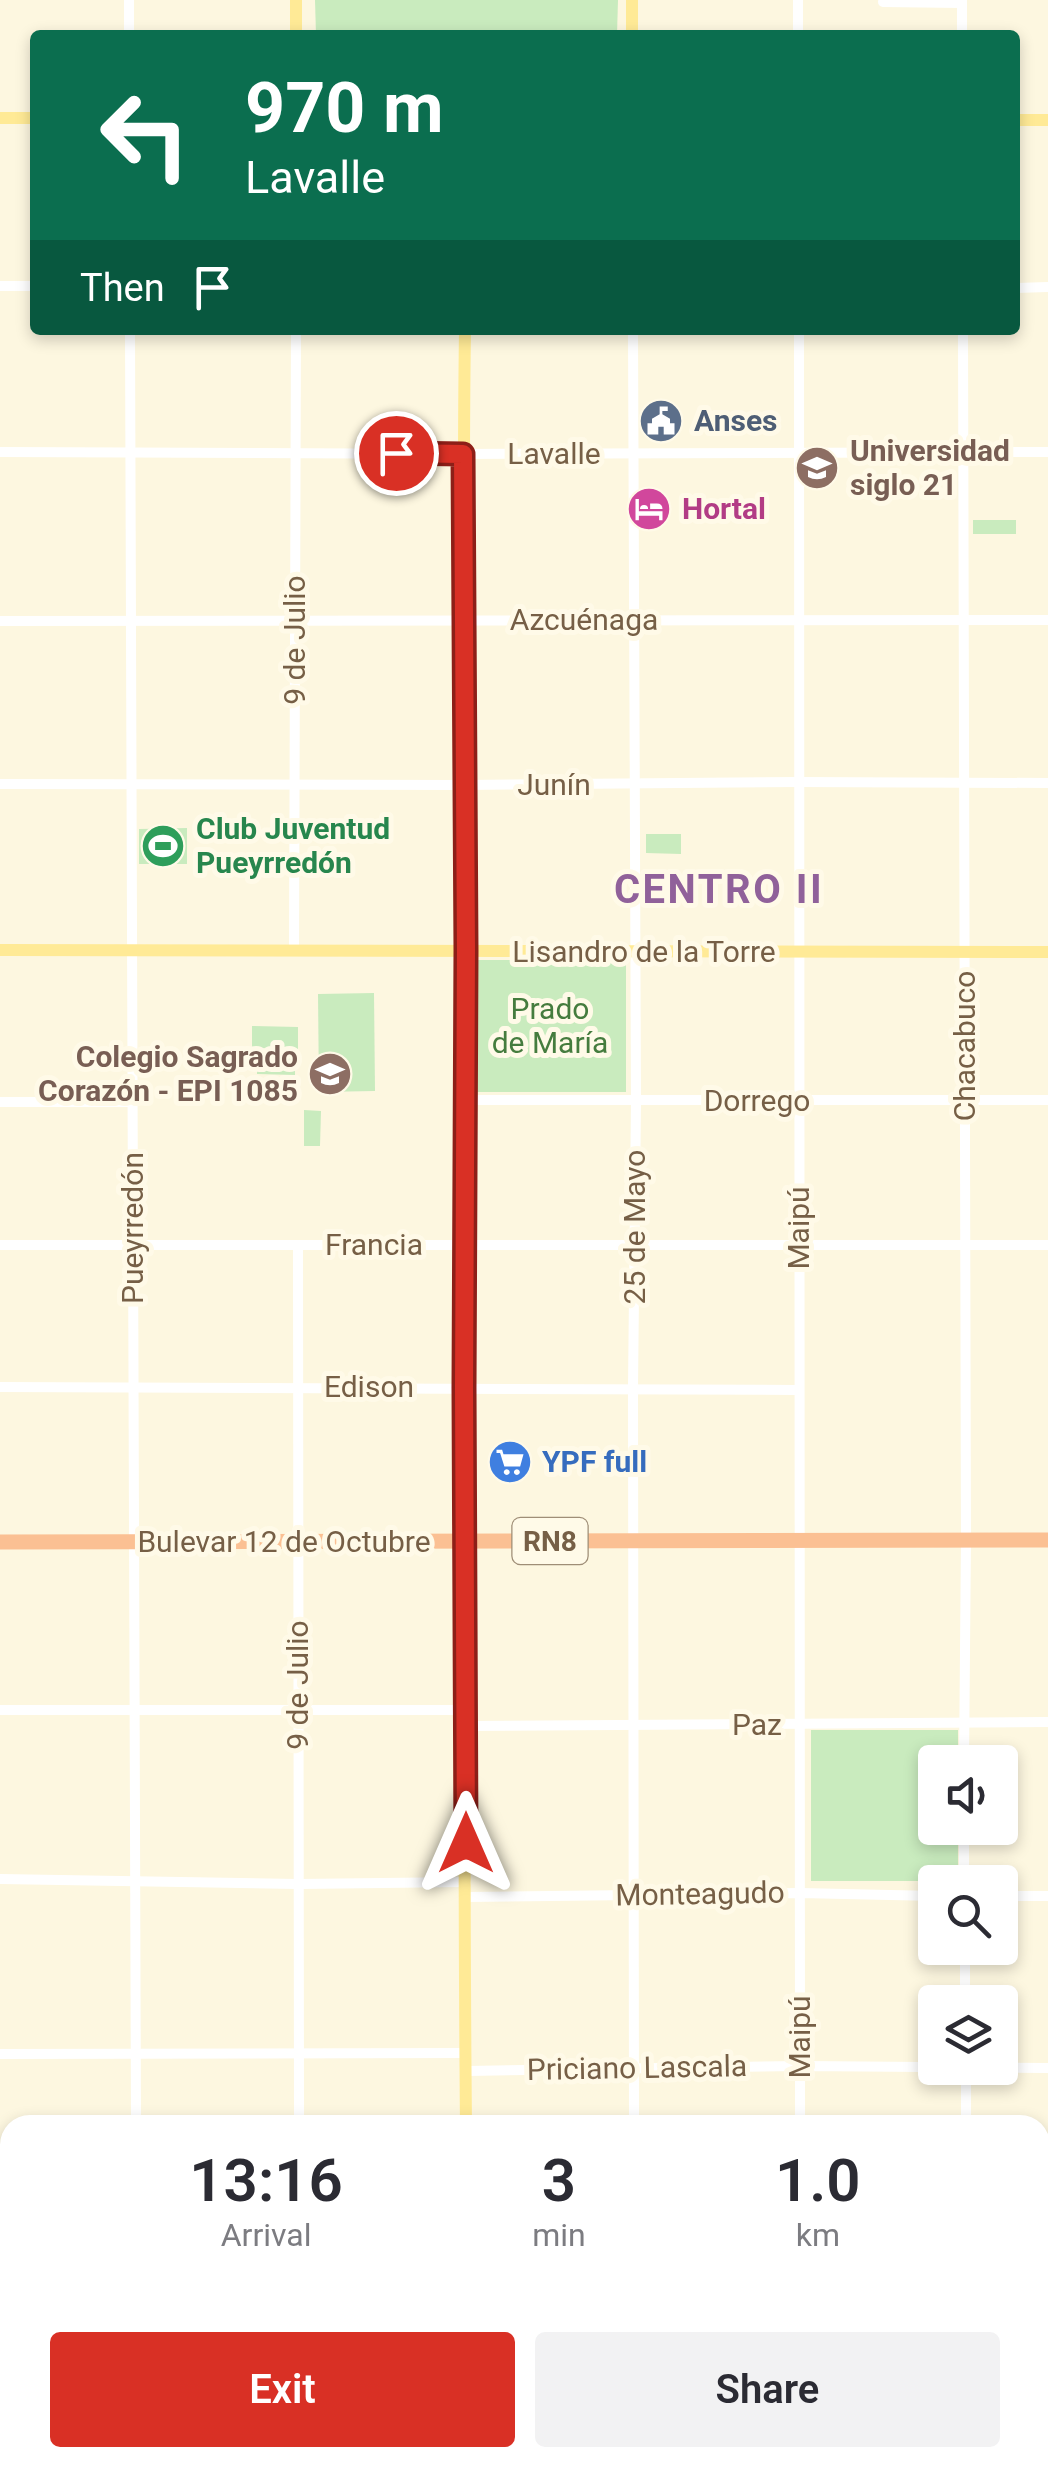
<!DOCTYPE html>
<meta charset="utf-8">
<style>
:root{--surface:#fff;--page:#f2f2f3;--text:#2b2b33;--muted:#7c7c81;--accent:#d93025}
body{margin:0;font-family:Roboto,sans-serif;background:var(--page);color:var(--text);height:100vh;display:flex;flex-direction:column;font-size:38px;white-space:nowrap}
*{box-sizing:border-box;margin:0}
p{font-size:32px;color:var(--muted)}
.icon{flex:none;width:55px;height:55px;fill:none;stroke:currentColor;stroke-width:2;stroke-linecap:round;stroke-linejoin:round}
.map{position:relative;flex:1;overflow:hidden}
.sheet{position:absolute;left:0px;top:2115px;width:1050px;height:352px;display:flex;flex-direction:column;background:var(--surface);border-radius:30px 30px 0 0;box-shadow:0 5px 15px #0003}
.sheet>*{flex:none}
.banner{position:absolute;left:30px;top:30px;width:990px;height:305px;border-radius:10px;box-shadow:0 5px 15px #0003;background:#0b6e4f;color:#fff;overflow:hidden}
.buttons{position:absolute;left:918px;top:1745px;display:grid;gap:20px}
.buttons a{display:grid;place-items:center;width:100px;height:100px;border-radius:10px;background:var(--surface);box-shadow:0 5px 15px #0003;font-size:50px}
.pin{position:absolute;display:grid;place-items:center;width:85px;height:85px;color:#fff;margin:-42px;border:5px solid #fff;border-radius:50%;box-shadow:0 2px 10px #0007}
.me{position:absolute;width:110px;margin:-55px;rotate:0deg;stroke-linejoin:round;filter:drop-shadow(0 0 8px #0008)}
.turn{display:flex;align-items:center;gap:35px;height:210px;padding:0 50px;font-size:45px}
.turn .icon{width:130px;height:130px;stroke-width:2.5}
.turn b{display:block;font-size:70px;line-height:85px}
.then{display:flex;align-items:center;height:95px;padding:0 50px;background:#0003;gap:20px;font-size:38px}
.eta{display:flex;justify-content:space-evenly;align-items:center;height:170px;text-align:center}
.eta b{font-size:60px;font-weight:600;line-height:70px}
.cta{display:flex;gap:20px;margin-top:auto;padding:20px 50px}
.cta a{flex:1;height:115px;border-radius:10px;background:var(--accent);color:#fff;font-size:40px;font-weight:600;line-height:115px;text-align:center}
.cta a+a{background:var(--page);color:var(--text)}
.map>svg:first-child{display:block}
.green{fill:#c9ebbe}
.lines{fill:none;stroke-linecap:round;stroke-linejoin:round}
.minor{stroke:#fff;stroke-width:10}
.major{stroke:#ffea96;stroke-width:12}
.highway{stroke:#fbc093;stroke-width:15}
.route-casing{stroke:#8d1f18;stroke-width:25}
.route{stroke:#d93025;stroke-width:18}
.labels{text-anchor:middle;stroke-width:10;stroke-linejoin:round;paint-order:stroke}
.shield{fill:#fffae8;stroke:#9f8e77;stroke-width:2.5}
.shield-label{font-size:28px;font-weight:bold;fill:#765f46}
.service-label{font-size:30px;font-weight:bold;fill:#4e5e75;stroke:#fffae8;text-anchor:start}
.education-label{font-size:30px;font-weight:bold;fill:#785e54;stroke:#fffae8;text-anchor:start}
.street-label{font-size:30px;fill:#765f46;stroke:#fffae8}
.hotel-label{font-size:30px;font-weight:bold;fill:#b23c85;stroke:#fffae8;text-anchor:start}
.leisure-label{font-size:30px;font-weight:bold;fill:#27864d;stroke:#fffae8;text-anchor:start}
.park-label{font-size:30px;fill:#457c3e;stroke:#fffae8}
.shop-label{font-size:30px;font-weight:bold;fill:#366cbe;stroke:#fffae8;text-anchor:start}
.district-label{font-size:40px;font-weight:bold;letter-spacing:2.5px;fill:#90619a;stroke:#fffae8}
</style>
<div class="map">
<svg width="1048" height="2467" viewBox="0 0 1048 2467">
<rect width="100%" height="100%" fill="#fdf7e0"/>
<!-- green -->
<g class="green">
<polygon points="315,0 618,0 617,35 316,35"/>
<rect x="973" y="520" width="43" height="14"/>
<polygon points="187,828 187,864 139,864 139,829"/>
<polygon points="646,834 681,834 681,854 646,853"/>
<rect x="474" y="960" width="152" height="132"/>
<polygon points="374,993 375,1091 319,1092 318,994"/>
<polygon points="252,1026 298,1027 298,1049 252,1048"/>
<polygon points="257,1055 295,1056 295,1075 257,1074"/>
<polygon points="304,1110 321,1111 320,1146 304,1146"/>
<polygon points="958,1730 958,1762 935,1762 935,1828 958,1828 958,1881 811,1881 811,1730"/>
<rect x="215" y="2458" width="84" height="9"/>
</g>
<g class="lines">
<!-- minor -->
<g class="minor">
<polyline points="883,2 962,3"/>
<polyline points="129,35 129,0"/>
<polyline points="798,35 798,0"/>
<polyline points="962,35 962,1"/>
<polyline points="0,286 35,286"/>
<polyline points="1015,288 1048,287"/>
<polyline points="130,330 136,2125"/>
<polyline points="633,330 636,1101 633,1389 634,2125"/>
<polyline points="799,330 800,2125"/>
<polyline points="963,330 966,1540 964,1762"/>
<polyline points="0,452 463,454 1048,452"/>
<polyline points="0,621 1048,620"/>
<polyline points="0,784 464,785 799,782 1048,783"/>
<polyline points="294,950 296,330"/>
<polyline points="465,1100 1048,1100"/>
<polyline points="0,1102 132,1102"/>
<polyline points="0,1245 1048,1245"/>
<polyline points="298,1245 299,2125"/>
<polyline points="0,1387 798,1390"/>
<polyline points="0,1710 466,1710"/>
<polyline points="466,1726 1048,1722"/>
<polyline points="964,1828 964,1882"/>
<polyline points="0,1879 298,1884 466,1882"/>
<polyline points="1000,1896 1048,1896"/>
<polyline points="465,1897 800,1893 935,1896"/>
<polyline points="965,1948 965,2002"/>
<polyline points="0,2054 466,2053"/>
<polyline points="466,2071 800,2066 1048,2068"/>
<polyline points="966,2125 966,2068"/>
<polyline points="0,2237 10,2237"/>
<polyline points="1040,2238 1048,2238"/>
<polyline points="1040,2414 1048,2414"/>
<polyline points="0,2415 10,2415"/>
<polyline points="299,2458 299,2467"/>
<polyline points="965,2458 965,2467"/>
<polyline points="135,2467 135,2458"/>
<polyline points="214,2467 214,2458"/>
<polyline points="635,2467 635,2458"/>
<polyline points="803,2467 803,2458"/>
</g>
<!-- major -->
<g class="major">
<polyline points="296,0 296,35"/>
<polyline points="632,0 632,35"/>
<polyline points="0,118 35,118"/>
<polyline points="1015,120 1048,120"/>
<path d="M465 330C462 538 465 745 466 952 467 1343 462 1734 466 2125"/>
<polyline points="0,950 1048,952"/>
<polyline points="467,2458 467,2467"/>
</g>
<!-- highway -->
<polyline class="highway" points="0,1542 1048,1540"/>
</g>
<g class="lines">
<!-- route casing -->
<g class="route-casing">
<polyline id="route" points="396,453 463,454 466,950 464,1388 466,1843"/>
</g>
<!-- route -->
<use href="#route" class="route"/>
</g>
<!-- icons -->
<defs>
<g id="civic-disc" transform="scale(2.25)"><circle r="9.5" fill="#5c6f8a" stroke="#fffae8"/><path d="M-.6-6.5H3V-4.5H.6V-3L4-1V1h2V6H-6V1h2V-1L-.6-3ZM-1.2 2.5V6h2.4V2.5Z" fill="#fff"/></g>
<g id="university-disc" transform="scale(2.25)"><circle r="9.5" fill="#8d6e63" stroke="#fffae8"/><path d="M0-5L7-2L0 1L-7-2ZM-4 1L0 2.5L4 1V4Q0 6-4 4Z" fill="#fff"/></g>
<g id="hotel-disc" transform="scale(2.25)"><circle r="9.5" fill="#d1479c" stroke="#fffae8"/><path d="M-6-4.5h1.5V1H6V5H4.5V3h-9V5H-6ZM-4 0a1.8 1.8 0 1 1 3.6 0ZM.5 0V-2.5h3Q6-2.5 6 0Z" fill="#fff"/></g>
<g id="stadium-disc" transform="scale(2.25)"><circle r="9.5" fill="#2e9e5b" stroke="#fffae8"/><path d="M0-5a6.5 5 0 1 0 0 10a6.5 5 0 1 0 0-10ZM-3.5-1.8h7v3.6h-7Z" fill="#fff"/></g>
<g id="school-disc" transform="scale(2.25)"><circle r="9.5" fill="#8d6e63" stroke="#fffae8"/><path d="M0-5L7-2L0 1L-7-2ZM-4 1L0 2.5L4 1V4Q0 6-4 4Z" fill="#fff"/></g>
<g id="supermarket-disc" transform="scale(2.25)"><circle r="9.5" fill="#3f7fe0" stroke="#fffae8"/><path d="M-6-5.5h2.5l.6 2H6L4.5 2H-2.5L-4.4-4H-6ZM-1.5 3.2a1.3 1.3 0 1 0 .1 0ZM3 3.2a1.3 1.3 0 1 0 .1 0Z" fill="#fff"/></g>
</defs>
<g fill-rule="evenodd">
<use href="#civic-disc" x="661" y="421"/>
<use href="#university-disc" x="817" y="468"/>
<use href="#hotel-disc" x="649" y="509"/>
<use href="#stadium-disc" x="163" y="846"/>
<use href="#school-disc" x="330" y="1074"/>
<use href="#supermarket-disc" x="510" y="1462"/>
</g>
<g class="labels">
<!-- shield labels -->
<rect class="shield" x="512.5" y="1518" width="75" height="46" rx="8"/>
<g class="shield-label">
<text x="550" y="1551">RN8</text>
</g>
<!-- service labels -->
<g class="service-label">
<text x="694" y="431">Anses</text>
</g>
<!-- education labels -->
<g class="education-label">
<text x="850" y="461">Universidad<tspan x="850" dy="34">siglo 21</tspan></text>
<text x="298" y="1067" text-anchor="end">Colegio Sagrado<tspan x="298" dy="34">Corazón - EPI 1085</tspan></text>
</g>
<!-- street labels -->
<g class="street-label">
<text x="554" y="464">Lavalle</text>
<text x="584" y="630">Azcuénaga</text>
<text transform="translate(295 640) rotate(-90)" y="10">9 de Julio</text>
<text x="554" y="795">Junín</text>
<text x="644" y="962">Lisandro de la Torre</text>
<text transform="translate(965 1046) rotate(-90)" y="10">Chacabuco</text>
<text x="757" y="1111">Dorrego</text>
<text transform="translate(635 1227) rotate(-90)" y="10">25 de Mayo</text>
<text transform="translate(133 1228) rotate(-90)" y="10">Pueyrredón</text>
<text transform="translate(799 1228) rotate(-90)" y="10">Maipú</text>
<text x="374" y="1255">Francia</text>
<text x="369" y="1397">Edison</text>
<text x="284" y="1552">Bulevar 12 de Octubre</text>
<text transform="translate(298 1685) rotate(-90)" y="10">9 de Julio</text>
<text x="757" y="1735">Paz</text>
<text transform="translate(700 1894) rotate(-1)" y="10">Monteagudo</text>
<text transform="translate(800 2037) rotate(-90)" y="10">Maipú</text>
<text transform="translate(637 2068) rotate(-1)" y="10">Priciano Lascala</text>
</g>
<!-- hotel labels -->
<g class="hotel-label">
<text x="682" y="519">Hortal</text>
</g>
<!-- leisure labels -->
<g class="leisure-label">
<text x="196" y="839">Club Juventud<tspan x="196" dy="34">Pueyrredón</tspan></text>
</g>
<!-- park labels -->
<g class="park-label">
<text x="550" y="1019">Prado<tspan x="550" dy="34">de María</tspan></text>
</g>
<!-- shop labels -->
<g class="shop-label">
<text x="542" y="1472">YPF full</text>
</g>
<!-- district labels -->
<g class="district-label">
<text x="719" y="903">CENTRO II</text>
</g>
</g>
</svg>
<div class="buttons">
<a><svg class="icon" aria-label="sound" viewBox="0 0 24 24"><path d="M4 9h4l5-4v14l-5-4H4zM17 9q2 3 0 6"/></svg></a>
<a><svg class="icon" aria-label="search" viewBox="0 0 24 24"><circle cx="10" cy="10" r="6"/><path d="M15 15l6 6"/></svg></a>
<a><svg class="icon" aria-label="layers" viewBox="0 0 24 24"><path d="M12 4l9 5-9 5-9-5zM3 14l9 5 9-5"/></svg></a>
</div>
<div class="pin" style="left:396px;top:453px;background:#d93025"><svg class="icon" aria-label="arrive" viewBox="0 0 24 24"><path d="M6 21V4h12l-3 4 3 4H6"/></svg></div>
<svg class="me" style="left:466px;top:1843px" viewBox="-20 -20 40 40"><path d="M0-17L14 15 0 8-14 15z" fill="#d93025" stroke="#fff" stroke-width="4"/></svg>
<div class="banner">
<div class="turn"><svg class="icon" aria-label="left" viewBox="0 0 24 24"><path d="M17 20v-9H6M10 6l-5 5 5 5"/></svg><div><b>970 m</b>Lavalle</div></div>
<div class="then">Then<svg class="icon" aria-label="arrive" viewBox="0 0 24 24"><path d="M6 21V4h12l-3 4 3 4H6"/></svg></div>
</div>
<section class="sheet">
<div class="eta">
<div><b>13:16</b><p>Arrival</p></div>
<div><b>3</b><p>min</p></div>
<div><b>1.0</b><p>km</p></div>
</div>
<div class="cta"><a>Exit</a><a>Share</a></div>
</section>
</div>
